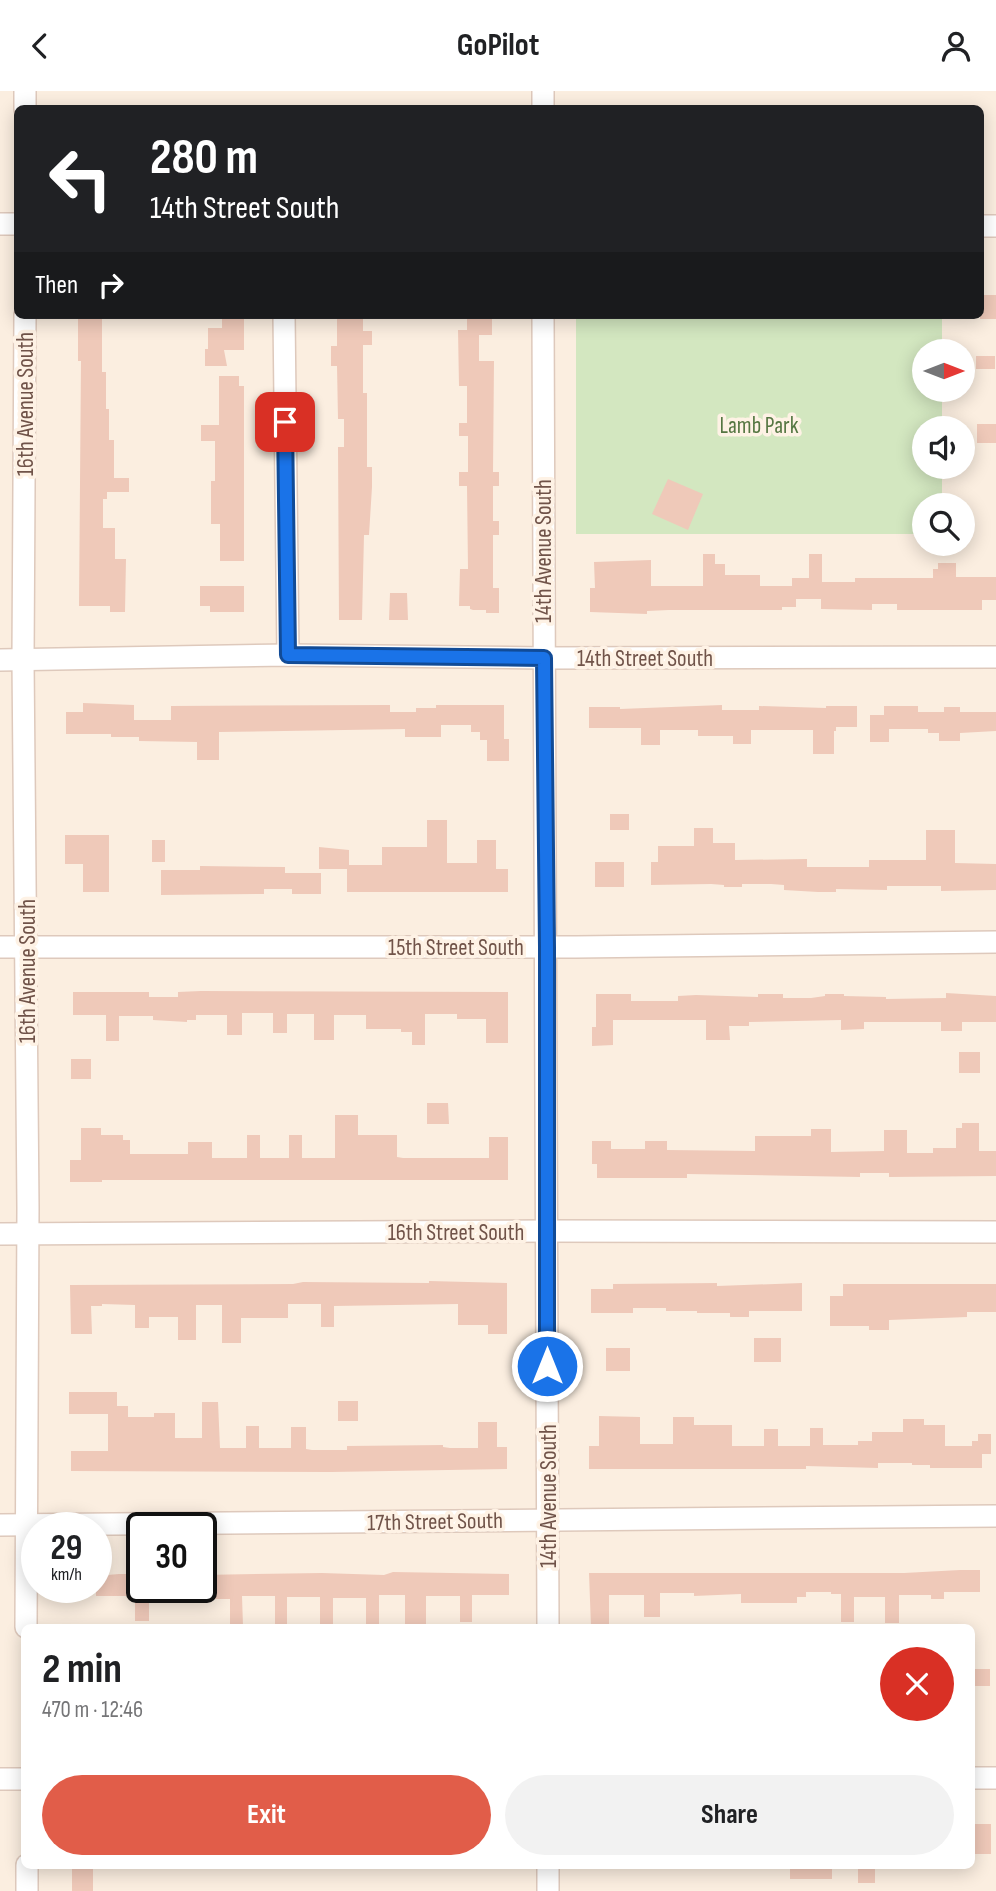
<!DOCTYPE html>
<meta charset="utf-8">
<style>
:root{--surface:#fff;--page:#f2f2f2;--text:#202124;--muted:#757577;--accent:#e15d49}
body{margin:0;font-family:"Sofia Sans Condensed",sans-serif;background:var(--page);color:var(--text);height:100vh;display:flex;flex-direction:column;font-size:26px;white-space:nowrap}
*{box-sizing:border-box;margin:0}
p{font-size:23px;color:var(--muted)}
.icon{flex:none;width:38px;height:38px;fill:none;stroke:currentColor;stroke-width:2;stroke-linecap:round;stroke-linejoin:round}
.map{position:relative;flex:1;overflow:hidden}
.details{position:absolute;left:21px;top:1533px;width:954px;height:245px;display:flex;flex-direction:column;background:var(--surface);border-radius:10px;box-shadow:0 4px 18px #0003}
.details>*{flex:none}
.guide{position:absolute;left:14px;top:14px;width:970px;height:214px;border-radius:10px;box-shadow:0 4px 18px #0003;background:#202124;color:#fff;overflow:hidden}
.needle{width:46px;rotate:90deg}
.controls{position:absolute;left:912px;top:248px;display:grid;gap:14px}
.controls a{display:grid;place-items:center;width:63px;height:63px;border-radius:50%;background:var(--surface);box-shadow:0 4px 18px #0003;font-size:35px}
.speed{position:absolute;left:21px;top:1421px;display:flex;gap:14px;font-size:35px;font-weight:700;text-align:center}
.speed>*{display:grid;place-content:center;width:91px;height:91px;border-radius:50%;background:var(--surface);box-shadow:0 4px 18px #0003;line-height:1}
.speed small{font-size:18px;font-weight:400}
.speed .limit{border:4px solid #111;border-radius:10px;background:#fff;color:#111}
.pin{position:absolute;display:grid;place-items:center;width:60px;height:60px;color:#fff;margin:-30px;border-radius:14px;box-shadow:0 4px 10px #0006}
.me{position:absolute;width:77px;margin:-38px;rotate:0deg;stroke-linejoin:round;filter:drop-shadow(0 0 5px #0008)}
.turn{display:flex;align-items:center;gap:24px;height:147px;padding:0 21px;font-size:32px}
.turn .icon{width:91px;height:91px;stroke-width:2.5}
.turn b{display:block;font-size:49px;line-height:60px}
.then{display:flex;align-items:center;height:66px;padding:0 21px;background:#0003;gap:14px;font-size:26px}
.round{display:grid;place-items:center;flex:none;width:74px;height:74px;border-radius:37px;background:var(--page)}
.summary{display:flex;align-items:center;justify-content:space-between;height:119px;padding:0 21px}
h1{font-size:42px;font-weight:700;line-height:52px}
.primary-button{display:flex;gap:14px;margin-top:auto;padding:14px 21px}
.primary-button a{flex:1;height:80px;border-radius:42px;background:var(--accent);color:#fff;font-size:28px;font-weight:700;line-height:80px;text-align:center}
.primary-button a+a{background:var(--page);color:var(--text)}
header{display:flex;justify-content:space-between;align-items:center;height:91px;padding:0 21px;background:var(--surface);font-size:32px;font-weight:700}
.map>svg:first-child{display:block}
.green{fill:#d3e7c0}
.building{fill:#efc9b9}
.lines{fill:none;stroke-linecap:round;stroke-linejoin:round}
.minor-casing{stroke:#dec9bc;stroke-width:24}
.minor{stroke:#fff;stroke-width:21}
.route-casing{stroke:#114b97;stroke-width:18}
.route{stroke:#1a73e8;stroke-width:12}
.labels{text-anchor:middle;stroke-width:7;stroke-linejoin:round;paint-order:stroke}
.street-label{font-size:23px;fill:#705349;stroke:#fef2e5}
.park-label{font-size:23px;fill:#557642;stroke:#fef2e5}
</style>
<header><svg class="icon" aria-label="back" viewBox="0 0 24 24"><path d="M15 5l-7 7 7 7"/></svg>GoPilot<svg class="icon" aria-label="person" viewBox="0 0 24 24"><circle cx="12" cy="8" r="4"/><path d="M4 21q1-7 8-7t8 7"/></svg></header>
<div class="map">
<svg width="996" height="1800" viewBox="0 0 996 1800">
<rect width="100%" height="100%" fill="#fbeee0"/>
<!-- green -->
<polygon class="green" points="576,224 942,224 942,261 924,261 924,299 942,299 942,338 924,338 924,376 942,376 942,415 924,415 924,443 576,443"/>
<!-- building -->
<g class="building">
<rect x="980" y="204" width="16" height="24"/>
<polygon points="337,224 363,224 363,240 372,240 372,254 363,254 363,302 367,302 367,376 372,376 372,396 369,444 364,444 362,529 339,529 338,356 344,356 344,328 338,328 337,275 331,275 331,255 337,255"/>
<polygon points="467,224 492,224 492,244 479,244 479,270 494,270 493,381 499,381 499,395 493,395 493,430 499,430 499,444 493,444 493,497 499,497 499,522 486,522 486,519 473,519 470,518 470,515 459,515 460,478 468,478 467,395 459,395 459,381 468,381 468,345 459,345 459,332 467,332 467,295 459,295 458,239 467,239"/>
<polygon points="78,225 102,225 102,281 106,281 106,318 109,318 109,349 114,349 114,387 129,387 129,401 107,401 107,408 103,408 103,437 115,437 115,468 126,468 125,521 110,521 110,515 79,515 81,270 78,270"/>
<polygon points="222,226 244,226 244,259 224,259 227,275 205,275 205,258 208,258 208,237 222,237"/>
<rect x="976" y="265" width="19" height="13"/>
<polygon points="219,285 239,285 239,295 244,295 244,470 220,470 220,433 211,433 211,390 215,390 215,350 201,350 201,334 219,334"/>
<rect x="977" y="333" width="19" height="19"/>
<polygon points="668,388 703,403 688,439 652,423"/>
<polygon points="703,463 715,463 715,473 725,473 725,484 760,484 760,495 792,495 792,487 809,487 809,463 822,463 822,491 855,491 855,487 933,487 933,478 938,478 938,472 956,472 956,486 996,486 996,509 982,509 982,519 897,519 897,513 872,513 872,519 821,518 821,508 796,508 796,516 782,516 782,519 669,519 647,520 647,523 590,521 590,497 595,497 594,471 651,469 651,495 703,495"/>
<polygon points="200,495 244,495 244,521 210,521 210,515 200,515"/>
<polygon points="390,502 407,502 408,529 389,529"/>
<polygon points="83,612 134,614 134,629 171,629 171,615 390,614 390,621 416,621 416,617 436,617 436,614 504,614 504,648 509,648 509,670 487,670 487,649 480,649 480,641 471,641 471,634 441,634 441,646 405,646 405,638 219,641 219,669 197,669 197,651 139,650 139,646 111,646 111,643 66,643 66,621 83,621"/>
<polygon points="722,614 722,619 759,619 759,615 826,617 826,615 857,615 857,636 836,636 836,640 834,640 834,663 813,663 813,639 751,639 751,653 733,653 733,645 698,645 698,639 660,639 660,654 641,654 641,637 589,637 589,616 620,616 620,618"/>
<polygon points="884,615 918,615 918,621 944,621 944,616 960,616 960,621 996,621 996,640 960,642 960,650 939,650 939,642 928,642 928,638 889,638 889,651 870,651 870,624 884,624"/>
<rect x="610" y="723" width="19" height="16"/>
<polygon points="427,729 447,729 447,772 477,772 477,749 496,749 496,778 508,778 508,801 347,801 347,778 319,778 319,756 349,759 349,774 382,774 382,756 427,756"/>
<polygon points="694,737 713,737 713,752 735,752 735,769 807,768 807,776 869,776 869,769 926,769 926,739 955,739 955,772 996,773 996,799 941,800 941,795 887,795 887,799 836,798 836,801 818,801 784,799 784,794 771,793 742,793 742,796 724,796 724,794 711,793 651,794 651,771 658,771 658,755 694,755"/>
<polygon points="65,744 109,744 109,801 83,801 83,773 65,773"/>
<rect x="152" y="749" width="13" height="22"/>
<rect x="595" y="771" width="29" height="25"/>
<polygon points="200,775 285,776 285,782 321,782 321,803 292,803 292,798 264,798 264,803 161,804 161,779 200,779"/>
<polygon points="201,900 508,901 508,952 486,952 486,928 457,928 457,923 425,923 425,954 412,954 412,941 401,941 401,938 366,938 366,924 334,924 334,949 314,949 314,923 287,923 287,942 273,942 273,922 242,922 242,944 227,944 227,924 196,924 196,929 187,929 187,931 153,929 153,925 119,925 119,950 106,950 106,924 73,924 73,901 149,901 149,906 178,906 178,901"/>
<polygon points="946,902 996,905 996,931 962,931 962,940 941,940 941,931 864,931 864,938 841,939 841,929 749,931 749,935 729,935 730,949 706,949 706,929 613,929 613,954 592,955 592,936 596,936 596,903 631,903 631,910 678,910 678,905 696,904 758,906 758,903 783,903 783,907 811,907 825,905 825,903 844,903 844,905 886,906 886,908 946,907"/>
<rect x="959" y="961" width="21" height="21"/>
<rect x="71" y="968" width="20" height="20"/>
<polygon points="427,1012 448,1012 449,1033 427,1033"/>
<polygon points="335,1024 358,1024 358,1044 397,1044 397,1066 403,1067 489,1067 489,1046 508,1046 508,1089 102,1089 102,1091 70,1091 70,1069 81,1069 81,1037 101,1037 101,1044 123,1044 123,1049 130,1049 130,1063 188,1063 188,1051 212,1051 212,1067 247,1067 247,1044 260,1044 260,1067 289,1067 289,1044 302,1044 302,1067 335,1067"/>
<polygon points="962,1032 979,1032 979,1060 996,1060 996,1085 889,1086 889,1082 860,1082 860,1086 687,1083 687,1087 597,1087 597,1073 592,1073 592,1050 611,1050 611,1058 645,1058 645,1050 667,1050 667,1059 755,1060 755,1045 811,1045 811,1038 831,1038 831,1061 884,1060 884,1039 907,1039 907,1062 933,1062 933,1057 956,1057 956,1037 962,1037"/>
<polygon points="429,1190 507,1192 507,1243 488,1243 488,1234 458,1234 458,1213 334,1215 334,1236 321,1236 321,1213 288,1213 288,1227 241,1227 241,1252 222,1252 222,1214 196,1214 196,1249 178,1249 178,1226 149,1226 149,1237 135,1237 135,1214 102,1213 102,1215 91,1215 92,1243 71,1243 70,1194 293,1193 303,1191 429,1192"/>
<polygon points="717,1192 717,1195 802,1192 802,1220 749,1220 749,1226 730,1226 730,1222 697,1222 697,1220 666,1220 666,1217 633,1217 633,1222 591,1222 591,1198 613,1198 613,1193"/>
<polygon points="843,1193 996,1193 996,1221 967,1221 967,1226 889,1229 889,1239 869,1239 869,1235 830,1235 830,1205 843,1205"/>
<rect x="754" y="1247" width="27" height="24"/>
<rect x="606" y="1257" width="24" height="23"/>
<polygon points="69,1301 117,1301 117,1315 128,1315 128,1326 154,1326 154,1322 175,1322 175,1347 202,1347 202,1311 218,1311 220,1357 246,1357 246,1335 259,1335 259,1357 291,1357 291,1336 306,1336 306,1358 312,1359 347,1359 347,1355 443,1354 443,1356 450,1357 478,1357 478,1331 497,1331 497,1356 507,1356 507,1378 331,1381 71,1380 71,1360 108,1360 108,1323 69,1323"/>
<rect x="338" y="1310" width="20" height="20"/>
<polygon points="599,1325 640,1326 640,1353 673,1353 673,1326 694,1326 694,1334 732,1334 732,1355 764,1355 764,1338 778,1338 778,1355 810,1355 810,1337 823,1337 823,1354 858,1354 858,1350 872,1350 872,1341 903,1341 903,1328 924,1328 924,1334 945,1334 945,1355 972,1355 972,1350 978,1350 978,1343 991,1343 991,1363 982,1363 982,1377 930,1377 930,1374 912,1374 912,1372 878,1372 878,1377 806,1375 806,1378 589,1378 589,1355 599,1355"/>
<polygon points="960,1479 980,1479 980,1501 944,1501 944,1508 931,1508 931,1504 899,1504 899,1532 885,1532 885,1506 854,1506 854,1531 841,1531 841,1503 831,1503 831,1501 806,1501 806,1506 797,1506 797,1512 741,1512 741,1503 694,1505 694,1502 660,1502 660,1526 644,1526 644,1504 609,1504 609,1536 591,1536 589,1482 904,1482"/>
<polygon points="393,1481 509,1483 509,1504 472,1504 472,1531 460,1531 460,1505 426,1505 426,1533 405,1533 405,1504 379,1504 379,1535 366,1535 366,1507 333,1507 333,1534 320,1534 320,1506 287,1506 287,1533 275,1533 275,1505 242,1505 243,1535 230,1535 230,1508 201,1508 201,1484 322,1482 384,1484"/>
<polygon points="119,1483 139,1483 139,1496 149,1496 149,1530 135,1530 135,1505 96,1505 96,1485"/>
<rect x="972" y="1578" width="18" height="17"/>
<rect x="971" y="1733" width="20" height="30"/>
<rect x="72" y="1774" width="21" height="26"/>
<rect x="790" y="1774" width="42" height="14"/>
<rect x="858" y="1775" width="17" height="17"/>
</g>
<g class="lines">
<!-- minor casing -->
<g class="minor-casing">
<g id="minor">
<polyline points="25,0 25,18"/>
<polyline points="543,0 543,18"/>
<polyline points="0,133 18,133"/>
<polyline points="980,135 996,135"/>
<polyline points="25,224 23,569 28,1117 26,1536"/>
<polyline points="284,224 288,564"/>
<polyline points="543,224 548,1536"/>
<polyline points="0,569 288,564 543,567 996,566"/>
<polyline points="0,856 576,856 996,851"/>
<polyline points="0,1143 546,1140 996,1141"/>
<polyline points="0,1434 996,1425"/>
<polyline points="971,1687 996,1687"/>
<polyline points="0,1688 24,1688"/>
<polyline points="27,1774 27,1800"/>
<polyline points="548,1800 548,1774"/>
</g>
</g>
<!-- minor -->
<use href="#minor" class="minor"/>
</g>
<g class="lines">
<!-- route casing -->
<g class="route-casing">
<polyline id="route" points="285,331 288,564 544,567 547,856 547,1275"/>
</g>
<!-- route -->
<use href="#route" class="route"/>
</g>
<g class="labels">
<!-- street labels -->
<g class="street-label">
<text transform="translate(25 313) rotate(-90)" y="8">16th Avenue South</text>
<text transform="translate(543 460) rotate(-90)" y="8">14th Avenue South</text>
<text x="645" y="575">14th Street South</text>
<text x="456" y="864">15th Street South</text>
<text transform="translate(27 880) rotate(-90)" y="8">16th Avenue South</text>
<text x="456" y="1149">16th Street South</text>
<text transform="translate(548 1405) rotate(-90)" y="8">14th Avenue South</text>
<text transform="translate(435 1430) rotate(-1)" y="8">17th Street South</text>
</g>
<!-- park labels -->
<g class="park-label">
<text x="759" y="342">Lamb Park</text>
</g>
</g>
</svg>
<div class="controls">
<a><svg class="needle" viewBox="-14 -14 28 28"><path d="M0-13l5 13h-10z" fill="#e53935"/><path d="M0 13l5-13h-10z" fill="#757577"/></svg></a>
<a><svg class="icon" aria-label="sound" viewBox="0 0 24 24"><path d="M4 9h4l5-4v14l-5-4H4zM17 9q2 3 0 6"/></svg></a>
<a><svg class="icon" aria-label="search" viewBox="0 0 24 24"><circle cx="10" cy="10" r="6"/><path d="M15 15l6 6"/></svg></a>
</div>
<div class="speed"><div>29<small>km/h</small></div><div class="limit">30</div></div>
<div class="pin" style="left:285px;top:331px;background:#d93025"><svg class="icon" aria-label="arrive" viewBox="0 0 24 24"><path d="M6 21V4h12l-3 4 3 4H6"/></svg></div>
<svg class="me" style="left:547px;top:1275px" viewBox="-20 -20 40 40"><circle r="17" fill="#1a73e8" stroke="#fff" stroke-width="3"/><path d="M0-11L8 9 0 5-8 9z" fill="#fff"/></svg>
<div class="guide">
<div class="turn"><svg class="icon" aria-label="left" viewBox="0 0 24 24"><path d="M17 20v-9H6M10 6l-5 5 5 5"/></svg><div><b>280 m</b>14th Street South</div></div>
<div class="then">Then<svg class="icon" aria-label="right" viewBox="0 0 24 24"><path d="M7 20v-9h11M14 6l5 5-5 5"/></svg></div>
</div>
<section class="details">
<div class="summary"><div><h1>2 min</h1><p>470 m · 12:46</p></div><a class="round" style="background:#d93025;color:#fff"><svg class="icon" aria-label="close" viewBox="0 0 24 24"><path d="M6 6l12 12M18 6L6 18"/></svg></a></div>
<div class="primary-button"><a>Exit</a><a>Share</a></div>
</section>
</div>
